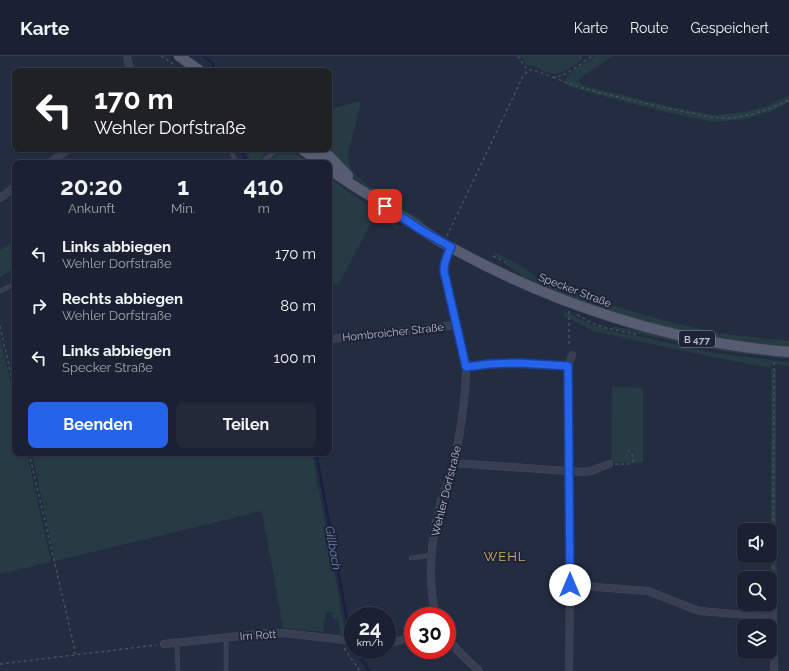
<!DOCTYPE html>
<html lang="de">
<meta charset="utf-8">
<style>
:root{--surface:#1b2132;--page:#24293a;--text:#f1f3f6;--muted:#a0a3ac;--line:#393e4d;--accent:#2563eb}
body{margin:0;font-family:Raleway,sans-serif;background:var(--page);color:var(--text);height:100vh;display:flex;flex-direction:column;font-size:15px;white-space:nowrap}
*{box-sizing:border-box;margin:0}
p{font-size:13px;color:var(--muted)}
.icon{flex:none;width:22px;height:22px;fill:none;stroke:currentColor;stroke-width:2;stroke-linecap:round;stroke-linejoin:round}
.map{position:relative;flex:1;overflow:hidden}
.drawer{position:absolute;left:12px;top:104px;width:320px;height:296px;display:flex;flex-direction:column;background:var(--surface);border-radius:8px;box-shadow:0 1px 3px #0004,0 0 0 1px var(--line)}
.drawer>*{flex:none}
.hud{position:absolute;left:12px;top:12px;width:320px;height:84px;border-radius:8px;box-shadow:0 1px 3px #0004,0 0 0 1px var(--line);background:#202124;color:#fff;overflow:hidden}
.buttons{position:absolute;left:737px;top:467px;display:grid;gap:8px}
.buttons a{display:grid;place-items:center;width:40px;height:40px;border-radius:8px;background:var(--surface);box-shadow:0 1px 3px #0004,0 0 0 1px var(--line);font-size:20px}
.speed{position:absolute;left:344px;top:551px;display:flex;gap:8px;font-size:20px;font-weight:700;text-align:center}
.speed>*{display:grid;place-content:center;width:52px;height:52px;border-radius:50%;background:var(--surface);box-shadow:0 1px 3px #0004,0 0 0 1px var(--line);line-height:1}
.speed small{font-size:10px;font-weight:400}
.speed .limit{border:6px solid #d22;background:#fff;color:#111}
.pin{position:absolute;display:grid;place-items:center;width:34px;height:34px;color:#fff;margin:-17px;border-radius:8px;box-shadow:0 2px 6px #0006}
.me{position:absolute;width:44px;margin:-22px;rotate:0deg;stroke-linejoin:round;filter:drop-shadow(0 0 3px #0008)}
.turn{display:flex;align-items:center;gap:14px;height:84px;padding:0 16px;font-size:18px}
.turn .icon{width:52px;height:52px;stroke-width:2.5}
.turn b{display:block;font-size:28px;line-height:34px}
.eta{display:flex;justify-content:space-evenly;align-items:center;height:68px;text-align:center}
.eta b{font-size:24px;font-weight:700;line-height:28px}
.action{display:flex;gap:8px;margin-top:auto;padding:8px 16px}
.action a{flex:1;height:46px;border-radius:8px;background:var(--accent);color:#fff;font-size:16px;font-weight:700;line-height:46px;text-align:center}
.action a+a{background:var(--page);color:var(--text)}
ul{padding:0;list-style:none}
li{display:flex;align-items:center;gap:12px;height:52px;padding:0 16px}
li div{flex:1}
li b{display:block;font-size:15px}
li em{font-style:normal}
header{display:flex;align-items:center;gap:24px;box-sizing:border-box;height:56px;padding:0 20px;background:var(--surface);border-bottom:1px solid var(--line)}
header strong{font-size:19px}
nav{display:flex;gap:22px;margin-inline-start:auto;font-size:14px}
.map>svg:first-child{display:block}
.green{fill:#263b43}
.lines{fill:none;stroke-linecap:round;stroke-linejoin:round}
.stream{stroke:#162041;stroke-width:2.5}
.service-casing{stroke:#42485b;stroke-width:4.5}
.minor-casing{stroke:#42485b;stroke-width:8}
.primary-casing{stroke:#42485b;stroke-width:11}
.path{stroke:#3f545b;stroke-width:1.5;stroke-dasharray:3 3;stroke-linecap:butt}
.service{stroke:#383f52;stroke-width:3.5}
.minor{stroke:#383f52;stroke-width:7}
.primary{stroke:#565d72;stroke-width:10}
.route-casing{stroke:#184099;stroke-width:10}
.route{stroke:#2563eb;stroke-width:7}
.labels{text-anchor:middle;stroke-width:4;stroke-linejoin:round;paint-order:stroke}
.shield{fill:#1d2437;stroke:#878d9f;stroke-width:1}
.shield-label{font-size:10px;font-weight:bold;fill:#b5bacc}
.street-label{font-size:11px;fill:#b5bacc;stroke:#1d2437}
.water-label{font-size:12px;font-style:italic;fill:#6c7dad;stroke:#1d2437}
.quarter-label{font-size:13px;letter-spacing:1px;fill:#ddaa5f;stroke:#1d2437}
</style>
<header>
<strong>Karte</strong>
<nav><a>Karte</a><a>Route</a><a>Gespeichert</a></nav>
</header>
<div class="map">
<svg width="789" height="615" viewBox="0 0 789 615">
<rect width="100%" height="100%" fill="#242c42"/>
<!-- green -->
<g class="green">
<path d="M520 0H579L581 4 580 5C568 14 558 22 543 15 536 11 534 9 526 9Z"/>
<polygon points="596,0 613,0 579,23 579,26 582,29 671,51 714,59 745,56 767,50 789,39 789,46 770,56 746,63 713,66 670,57 595,38 566,29 567,25 564,23 565,23 574,14"/>
<path d="M361 45 348 99C348 106 350 111 354 117 357 122 364 125 368 129 386 142 404 155 424 165L422 168 365 130 351 119 321 93H329V53Z"/>
<polygon points="245,93 273,93 253,107 251,107"/>
<polygon points="289,93 308,107 265,107 286,94"/>
<polygon points="329,122 399,171 398,173 375,159 339,228 329,228"/>
<polygon points="15,184 15,212 0,221 0,194"/>
<polygon points="495,196 519,209 537,221 573,236 625,253 669,266 714,276 734,279 789,285 789,291 736,285 679,275 617,258 566,240 524,221 510,211 509,207 494,199"/>
<polygon points="564,255 593,269 619,277 635,279 704,295 754,302 789,306 789,310 772,308 770,309 771,312 776,313 776,485 778,543 771,543 771,312 722,303 596,276 564,260"/>
<path d="M614 271C641 274 666 282 692 287 724 294 756 298 789 301V303L721 295 690 289 636 277 614 273Z"/>
<polygon points="0,281 15,345 15,397 27,397 51,506 0,518"/>
<polygon points="612,331 643,332 643,407 611,406"/>
<polygon points="32,397 312,397 346,579 340,578 338,563 333,563 332,556 325,557 326,564 323,565 324,576 283,572 262,455 55,505"/>
</g>
<g class="lines">
<!-- stream -->
<g class="stream">
<polyline points="204,0 213,8 216,15"/>
<polyline points="241,93 247,107"/>
<polyline points="316,397 349,574 352,584"/>
<polyline points="356,594 369,615"/>
</g>
<!-- service casing -->
<g class="service-casing">
<g id="service">
<polyline points="232,97 236,107"/>
<polyline points="260,107 279,93"/>
<polyline points="0,235 15,228"/>
<polyline points="411,502 431,499"/>
<polyline points="177,587 178,615"/>
<polyline points="226,615 226,581"/>
</g>
</g>
<!-- minor casing -->
<g class="minor-casing">
<g id="minor">
<polyline points="127,0 130,15"/>
<polyline points="50,107 68,93"/>
<polyline points="0,142 15,131"/>
<polyline points="329,283 363,280 456,269"/>
<polyline points="466,311 489,308 518,307 568,310"/>
<polyline points="454,407 583,416 591,415 609,408"/>
<polyline points="570,529 648,535 699,555 773,561"/>
<polyline points="773,545 774,615"/>
<path d="M436 560C427 523 431 482 441 445 445 433 451 420 454 408 456 399 457 390 459 381 463 357 466 335 466 311L444 215C444 206 447 199 451 191"/>
<polyline points="447,581 459,596 479,615"/>
<polyline points="164,588 269,577 284,577 353,585"/>
<polyline points="387,588 413,581"/>
<polyline points="569,615 570,529 568,310 572,299"/>
</g>
</g>
<!-- primary casing -->
<g class="primary-casing">
<g id="primary">
<polyline points="179,0 200,15"/>
<polyline points="302,93 321,107"/>
<polyline points="313,93 329,100 348,120"/>
<path d="M329 113C343 123 357 132 372 141 396 156 419 173 443 187 549 247 667 286 789 296"/>
</g>
</g>
<!-- path -->
<g class="path">
<polyline points="161,0 173,8"/>
<path d="M518 0 524 10 529 14H533L553 21C566 21 581 7 592 0"/>
<polyline points="580,0 583,6"/>
<path d="M553 21C579 33 607 38 635 45 654 49 673 54 692 57 704 60 715 62 728 62 749 61 770 53 789 44"/>
<polyline points="447,180 523,20 529,14"/>
<polyline points="493,200 509,208 508,209"/>
<polyline points="569,255 569,286 570,291"/>
<polyline points="577,259 594,268 606,272 636,278"/>
<polyline points="0,270 15,336"/>
<polyline points="29,397 74,590 75,598"/>
<path d="M615 408H630L633 406C634 401 632 397 628 394"/>
<polyline points="773,537 774,303"/>
<polyline points="344,592 360,615"/>
<polyline points="0,608 156,589"/>
</g>
<!-- service -->
<use href="#service" class="service"/>
<!-- minor -->
<use href="#minor" class="minor"/>
<!-- primary -->
<use href="#primary" class="primary"/>
</g>
<g class="lines">
<!-- route casing -->
<g class="route-casing">
<path id="route" d="M385 150 421 174 451 191C447 199 444 206 444 215L466 311 489 308 518 307 568 310 570 529"/>
</g>
<!-- route -->
<use href="#route" class="route"/>
</g>
<g class="labels">
<!-- shield labels -->
<rect class="shield" x="679" y="275" width="36" height="16" rx="3"/>
<g class="shield-label">
<text x="697" y="287">B 477</text>
</g>
<!-- street labels -->
<g class="street-label">
<text transform="translate(575 234) rotate(21)" y="4">Specker Straße</text>
<text transform="translate(393 276) rotate(-6)" y="4">Hombroicher Straße</text>
<text transform="translate(446 435) rotate(-76)" y="4">Wehler Dorfstraße</text>
<text transform="translate(258 579) rotate(-4)" y="4">Im Rott</text>
</g>
<!-- water labels -->
<g class="water-label">
<text transform="translate(333 492) rotate(80)" y="4">Gillbach</text>
</g>
<!-- quarter labels -->
<g class="quarter-label">
<text x="505" y="505">WEHL</text>
</g>
</g>
</svg>
<div class="buttons">
<a><svg class="icon" aria-label="sound" viewBox="0 0 24 24"><path d="M4 9h4l5-4v14l-5-4H4zM17 9q2 3 0 6"/></svg></a>
<a><svg class="icon" aria-label="search" viewBox="0 0 24 24"><circle cx="10" cy="10" r="6"/><path d="M15 15l6 6"/></svg></a>
<a><svg class="icon" aria-label="layers" viewBox="0 0 24 24"><path d="M12 4l9 5-9 5-9-5zM3 14l9 5 9-5"/></svg></a>
</div>
<div class="speed"><div>24<small>km/h</small></div><div class="limit">30</div></div>
<div class="pin" style="left:385px;top:150px;background:#d93025"><svg class="icon" aria-label="arrive" viewBox="0 0 24 24"><path d="M6 21V4h12l-3 4 3 4H6"/></svg></div>
<svg class="me" style="left:570px;top:529px" viewBox="-20 -20 40 40"><circle r="19" fill="#fff"/><path d="M0-13L10 11 0 6-10 11z" fill="#2563eb"/></svg>
<div class="hud">
<div class="turn"><svg class="icon" aria-label="left" viewBox="0 0 24 24"><path d="M17 20v-9H6M10 6l-5 5 5 5"/></svg><div><b>170 m</b>Wehler Dorfstraße</div></div>
</div>
<section class="drawer">
<div class="eta">
<div><b>20:20</b><p>Ankunft</p></div>
<div><b>1</b><p>Min.</p></div>
<div><b>410</b><p>m</p></div>
</div>
<ul>
<li><svg class="icon" aria-label="left" viewBox="0 0 24 24"><path d="M17 20v-9H6M10 6l-5 5 5 5"/></svg><div><b>Links abbiegen</b><p>Wehler Dorfstraße</p></div><em>170 m</em></li>
<li><svg class="icon" aria-label="right" viewBox="0 0 24 24"><path d="M7 20v-9h11M14 6l5 5-5 5"/></svg><div><b>Rechts abbiegen</b><p>Wehler Dorfstraße</p></div><em>80 m</em></li>
<li><svg class="icon" aria-label="left" viewBox="0 0 24 24"><path d="M17 20v-9H6M10 6l-5 5 5 5"/></svg><div><b>Links abbiegen</b><p>Specker Straße</p></div><em>100 m</em></li>
</ul>
<div class="action"><a>Beenden</a><a>Teilen</a></div>
</section>
</div>
